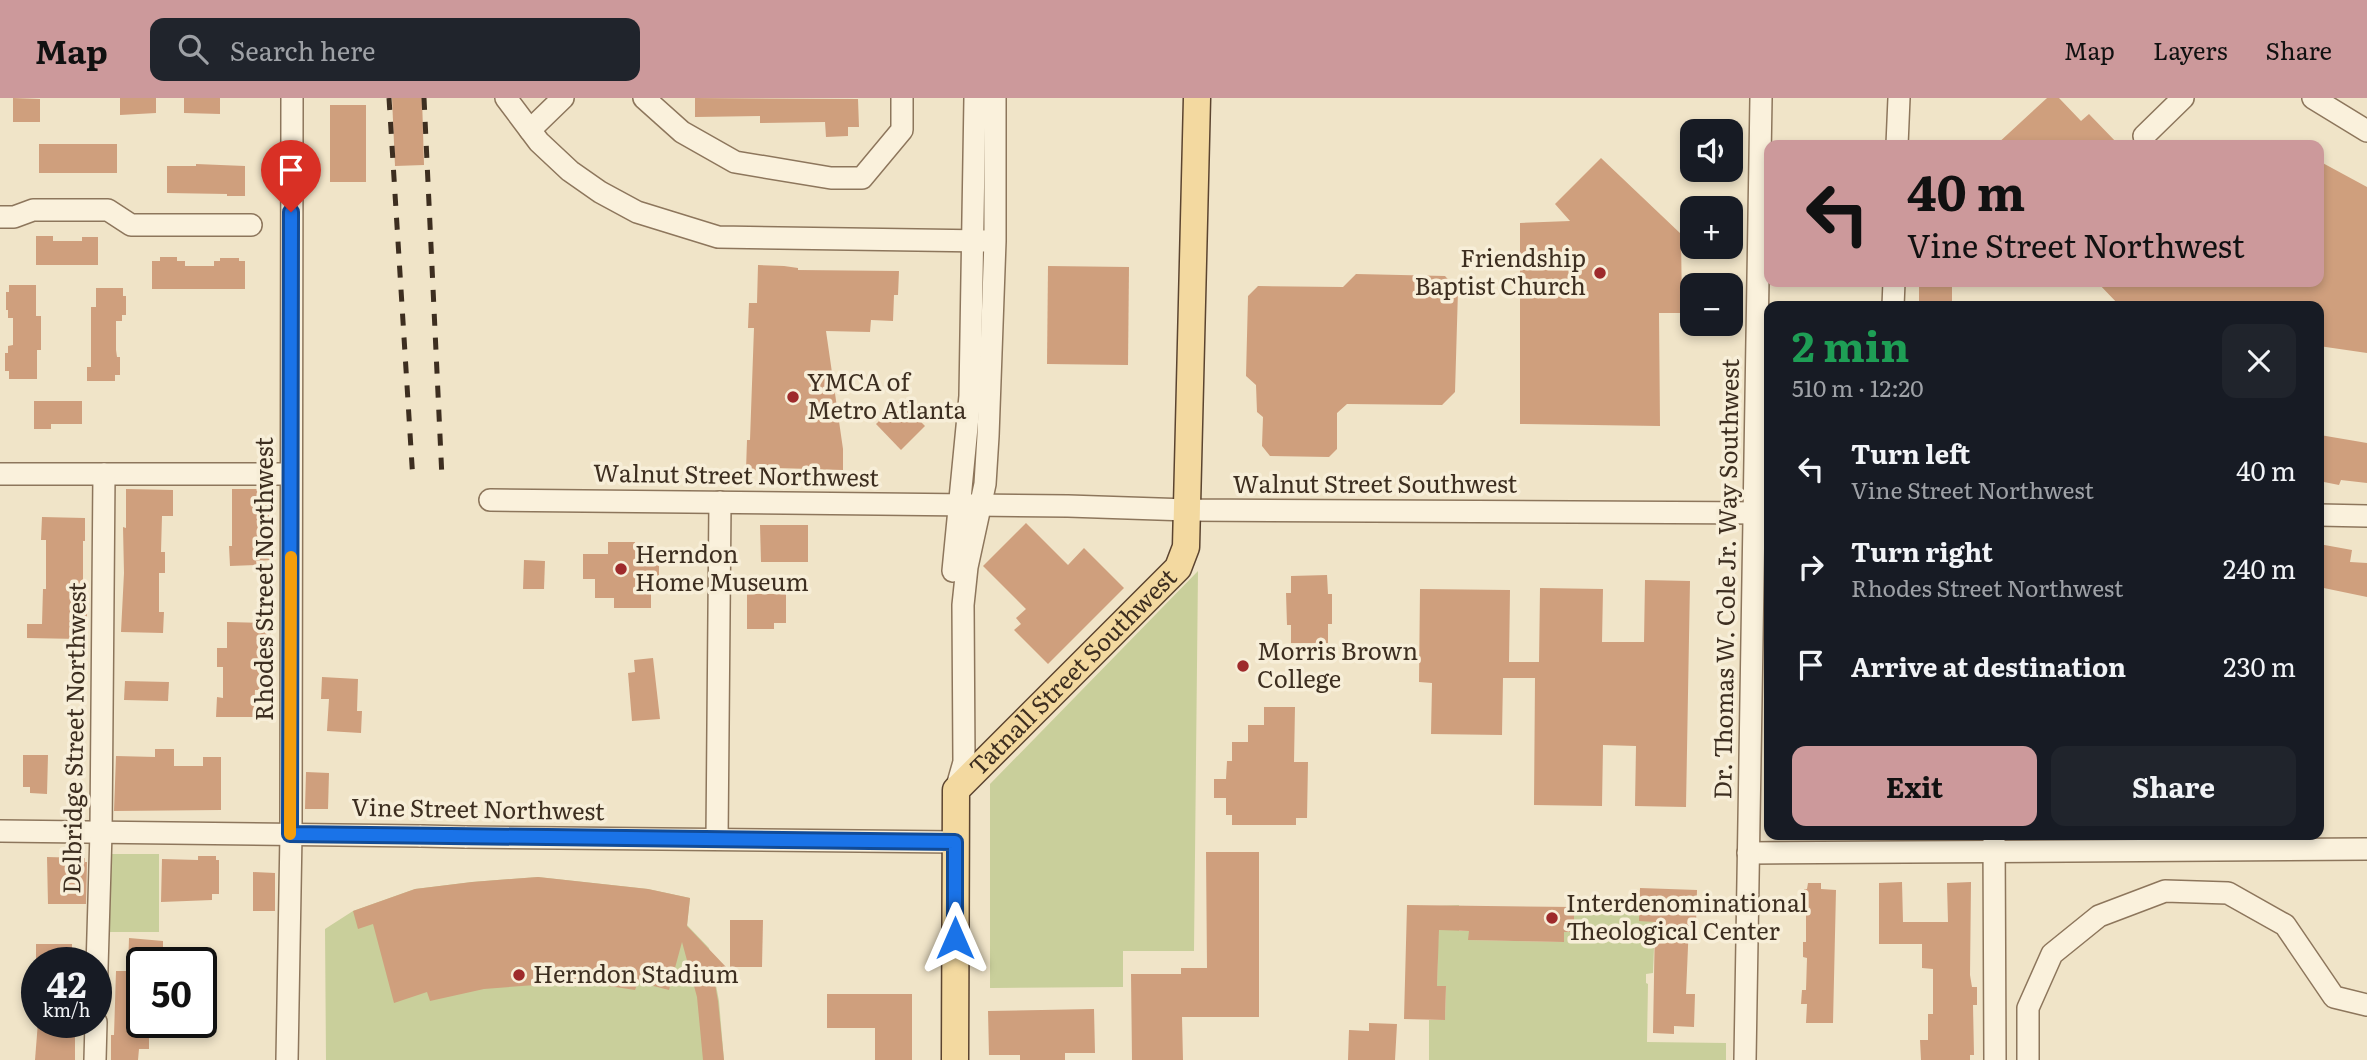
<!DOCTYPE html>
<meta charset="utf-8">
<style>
:root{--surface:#171b24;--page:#20242c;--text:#f1f3f6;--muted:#9ea1a6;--accent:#cc999b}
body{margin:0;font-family:Literata,serif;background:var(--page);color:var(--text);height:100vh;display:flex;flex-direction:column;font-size:26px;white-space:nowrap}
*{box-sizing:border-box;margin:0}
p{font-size:23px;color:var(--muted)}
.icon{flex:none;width:38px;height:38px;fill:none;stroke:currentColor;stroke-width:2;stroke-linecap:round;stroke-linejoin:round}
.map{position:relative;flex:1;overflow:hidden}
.side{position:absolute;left:1764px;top:203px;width:560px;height:539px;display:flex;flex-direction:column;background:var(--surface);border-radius:14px;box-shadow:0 4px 10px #0003}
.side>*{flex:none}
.banner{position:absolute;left:1764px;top:42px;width:560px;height:147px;border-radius:14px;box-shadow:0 4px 10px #0003;background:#cc999b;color:#111;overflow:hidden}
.controls{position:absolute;left:1680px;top:21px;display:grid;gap:14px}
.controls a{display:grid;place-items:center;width:63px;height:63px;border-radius:14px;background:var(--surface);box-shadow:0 4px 10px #0003;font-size:35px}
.speed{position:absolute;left:21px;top:849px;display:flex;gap:14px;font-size:35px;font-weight:700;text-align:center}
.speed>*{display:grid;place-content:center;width:91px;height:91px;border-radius:50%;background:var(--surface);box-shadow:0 4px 10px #0003;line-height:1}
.speed small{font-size:18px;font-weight:400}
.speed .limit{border:4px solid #111;border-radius:10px;background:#fff;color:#111}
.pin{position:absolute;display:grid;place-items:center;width:60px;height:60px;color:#fff;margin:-72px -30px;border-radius:50% 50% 50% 0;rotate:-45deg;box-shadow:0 0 7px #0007}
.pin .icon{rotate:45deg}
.me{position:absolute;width:77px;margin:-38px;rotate:0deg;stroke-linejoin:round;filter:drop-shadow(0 0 5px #0008)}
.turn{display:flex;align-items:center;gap:24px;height:147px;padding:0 28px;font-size:32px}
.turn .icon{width:91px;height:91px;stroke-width:2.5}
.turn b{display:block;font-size:49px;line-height:60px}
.round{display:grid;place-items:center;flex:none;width:74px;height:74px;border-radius:14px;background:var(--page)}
.head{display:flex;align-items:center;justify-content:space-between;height:119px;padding:0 28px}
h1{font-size:42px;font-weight:700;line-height:52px;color:#1e9e55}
.action{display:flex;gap:14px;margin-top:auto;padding:14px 28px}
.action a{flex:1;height:80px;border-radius:14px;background:var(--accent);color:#111;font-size:28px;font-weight:700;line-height:80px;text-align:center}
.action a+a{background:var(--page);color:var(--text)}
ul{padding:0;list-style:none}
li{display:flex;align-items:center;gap:21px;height:98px;padding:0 28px}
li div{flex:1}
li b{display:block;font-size:26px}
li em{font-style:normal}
header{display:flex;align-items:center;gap:42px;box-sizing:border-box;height:98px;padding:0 35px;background:var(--accent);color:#111}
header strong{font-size:33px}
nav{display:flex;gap:38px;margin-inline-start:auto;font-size:24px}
.search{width:490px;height:63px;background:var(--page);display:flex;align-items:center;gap:18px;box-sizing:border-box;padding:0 24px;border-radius:14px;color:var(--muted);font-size:26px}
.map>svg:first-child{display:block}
.green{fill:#c9cf9b}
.building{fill:#cf9f7d}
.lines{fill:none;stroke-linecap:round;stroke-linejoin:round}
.minor-casing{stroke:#8d765c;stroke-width:24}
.major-casing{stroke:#5b4430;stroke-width:29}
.minor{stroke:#faf1dc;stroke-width:21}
.major{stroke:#f3d9a0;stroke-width:26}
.rail{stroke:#3d2e20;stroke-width:5;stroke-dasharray:12 12;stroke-linecap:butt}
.minor-bridge-casing{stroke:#8d765c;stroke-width:24;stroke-linecap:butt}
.minor-bridge{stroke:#faf1dc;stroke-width:21}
.route-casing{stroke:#114b97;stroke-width:18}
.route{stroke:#1a73e8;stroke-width:12}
.slow{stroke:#f59e0b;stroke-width:12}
.poi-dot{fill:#9e2a2b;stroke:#f7eed8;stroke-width:2.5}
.labels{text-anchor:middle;stroke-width:7;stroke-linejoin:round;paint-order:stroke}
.poi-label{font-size:24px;fill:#3d2e20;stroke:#f7eed8;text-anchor:start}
.street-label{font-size:24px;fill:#3d2e20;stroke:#f7eed8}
</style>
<header>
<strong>Map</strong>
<div class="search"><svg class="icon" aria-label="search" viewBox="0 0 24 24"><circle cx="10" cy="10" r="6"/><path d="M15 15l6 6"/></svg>Search here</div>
<nav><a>Map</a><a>Layers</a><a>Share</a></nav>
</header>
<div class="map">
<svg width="2367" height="962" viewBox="0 0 2367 962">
<rect width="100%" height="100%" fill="#f0e4c8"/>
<!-- green -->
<g class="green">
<polygon points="1198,473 1194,853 1123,853 1123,889 990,890 990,686"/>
<polygon points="107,756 159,756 159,834 106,834"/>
<polygon points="538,779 648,791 690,800 687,827 709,850 719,903 724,962 326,962 325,831 353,813 415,791 472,784"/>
<polygon points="1574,803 1640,805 1655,824 1653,875 1646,876 1646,885 1648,886 1647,944 1726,945 1726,962 1429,962 1429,922 1445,922 1446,889 1437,888 1439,808 1459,807 1459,833 1469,833 1469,842 1564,844 1564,834 1574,834"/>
</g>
<!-- building -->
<g class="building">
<polygon points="13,0 40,1 40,24 13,24"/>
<polygon points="120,0 156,0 156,15 120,17"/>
<polygon points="184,0 220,0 220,16 184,15"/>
<polygon points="392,0 422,0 424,67 395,68"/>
<polygon points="695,0 858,1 859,29 848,29 848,38 826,39 825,24 760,25 760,18 695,19"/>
<polygon points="2047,0 2059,0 2081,23 2089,16 2119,47 1996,47"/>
<rect x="330" y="7" width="36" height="77"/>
<rect x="39" y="46" width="78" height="29"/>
<polygon points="1601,60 1681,136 1682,215 1659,215 1660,328 1520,326 1520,125 1570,123 1555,106"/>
<polygon points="2319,63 2367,89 2367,255 2319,248 2319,208 2120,208 2097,184 2319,184"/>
<polygon points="196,66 245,68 245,98 227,98 227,96 167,95 167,68 196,68"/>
<polygon points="36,138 53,138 53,143 82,143 82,139 98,139 98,167 36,167"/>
<polygon points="160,159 177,159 177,163 185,163 185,168 214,168 214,163 220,163 220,160 239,160 239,163 245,163 245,191 152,191 152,163 160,163"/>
<polygon points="758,167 784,168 798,170 798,172 899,173 898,197 894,197 893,223 871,222 870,234 826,233 843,351 843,372 777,370 777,373 746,372 747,342 750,342 754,230 748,230 749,205 757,205"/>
<polygon points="1048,168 1129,169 1128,267 1047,266"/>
<polygon points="1356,176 1445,178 1458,192 1455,294 1442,307 1347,306 1337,315 1337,351 1329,359 1270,358 1262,348 1263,319 1257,314 1256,287 1246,278 1248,198 1258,188 1343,189"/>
<rect x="1919" y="184" width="33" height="24"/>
<polygon points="9,187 36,187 36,218 41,218 41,252 37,252 37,281 9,281 9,273 5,273 5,255 8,255 8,248 13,247 13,220 8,220 8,212 6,212 6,194 9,194"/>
<polygon points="96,190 123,190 123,198 126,198 126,217 122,217 122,223 116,223 116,252 117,259 120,259 120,277 115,277 115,283 87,283 87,269 91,269 91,209 96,209"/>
<polygon points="34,303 82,303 82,326 51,326 51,331 34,331"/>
<polygon points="900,303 925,328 901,352 876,326"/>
<polygon points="2320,337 2367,345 2367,385 2341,382 2339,387 2319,383"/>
<polygon points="126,391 173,392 173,418 162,418 161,454 165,454 165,475 159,475 159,514 164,514 163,535 121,534 124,475 123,429 126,430"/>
<polygon points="232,391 268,391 272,462 256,463 257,467 230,468 229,448 232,448"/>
<polygon points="42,419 85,420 85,443 83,443 83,490 87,490 87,519 79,519 79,541 27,540 27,526 42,526 43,491 46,491 46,442 41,442"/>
<polygon points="1026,425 1068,467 1084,450 1124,490 1048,566 1014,532 1021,526 1016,520 1026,511 983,468"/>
<polygon points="760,427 808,427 808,464 761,464"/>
<polygon points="608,444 635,444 635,453 646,453 646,467 659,467 659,487 651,487 651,510 614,510 614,500 595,500 595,481 583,481 583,456 608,456"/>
<polygon points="2319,446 2352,452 2350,464 2367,465 2367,499 2319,489"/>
<polygon points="524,462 545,463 544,491 523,491"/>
<polygon points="1327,477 1328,496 1332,496 1332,526 1328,526 1328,545 1291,545 1291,527 1287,527 1286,495 1291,495 1291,478"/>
<polygon points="1645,482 1690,483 1686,709 1635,708 1636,648 1603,647 1602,708 1534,707 1535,580 1503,580 1502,637 1431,636 1432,585 1419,584 1420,491 1510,492 1509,564 1539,564 1540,490 1603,491 1602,544 1644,544"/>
<polygon points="747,496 786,496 786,525 774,525 774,531 747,531"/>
<polygon points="227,524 271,525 271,592 255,592 254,619 216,619 217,599 223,600 223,569 217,569 217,550 227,550"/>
<polygon points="653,560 660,621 632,623 628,575 635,574 634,562"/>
<polygon points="322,579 358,581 357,613 362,613 361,635 327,633 329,601 321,601"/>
<polygon points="125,583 169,584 168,603 124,602"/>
<polygon points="1264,609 1295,609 1294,664 1308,664 1307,720 1296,720 1296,727 1232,727 1232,717 1226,717 1226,700 1214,700 1214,681 1226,681 1227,663 1232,663 1232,644 1248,644 1248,627 1264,627"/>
<polygon points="155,651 174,651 174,668 203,668 203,659 221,659 221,712 114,713 116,658 155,659"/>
<polygon points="23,657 48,657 47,696 30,695 30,689 23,689"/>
<polygon points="306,674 329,675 328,711 305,711"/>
<polygon points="1206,754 1259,754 1259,919 1182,919 1183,962 1132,962 1131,876 1181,876 1181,870 1207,870"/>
<polygon points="198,758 216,758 216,762 219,762 219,796 212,796 212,802 161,804 162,761 198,762"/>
<polygon points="47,759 85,760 85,764 87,764 86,806 48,806"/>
<polygon points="253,774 275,775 275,813 253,813"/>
<polygon points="538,779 648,791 690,800 687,828 726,869 712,869 718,903 724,962 703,962 697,899 682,844 669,892 638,884 635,892 589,885 535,887 484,891 430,903 427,894 394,905 373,826 358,831 353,813 415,791 472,784"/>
<polygon points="1902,784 1903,824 1948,824 1947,785 1971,784 1970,877 1972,889 1977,889 1977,907 1973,907 1974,957 1970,957 1970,962 1921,962 1920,942 1928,942 1928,916 1933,916 1933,871 1922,870 1922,846 1879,846 1879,785"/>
<polygon points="1808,785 1821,785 1821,791 1836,792 1833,925 1806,925 1807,906 1801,906 1802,892 1806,892 1807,860 1803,859 1803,844 1806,844 1806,808 1803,808 1804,791 1807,791"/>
<polygon points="1640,790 1697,792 1696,825 1689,825 1686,896 1695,896 1694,929 1674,928 1674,936 1653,935 1655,824 1639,823"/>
<polygon points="1407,807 1574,809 1574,834 1564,834 1564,844 1468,842 1469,833 1439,832 1437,888 1446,888 1445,922 1404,921"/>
<polygon points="730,822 763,822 762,869 730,869"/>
<polygon points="129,840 163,843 163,863 142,863 142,929 149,929 149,951 139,951 138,962 111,962 111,937 114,937 116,873 128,873"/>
<rect x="36" y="846" width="36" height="18"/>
<polygon points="827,896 912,896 912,962 875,962 875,930 827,930"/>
<polygon points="1094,911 1095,955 1065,955 1065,962 1020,962 1020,957 989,957 988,913"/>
<polygon points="38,924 75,924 75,962 35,962"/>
<polygon points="1369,925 1397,926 1395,962 1348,962 1349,932 1369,933"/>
</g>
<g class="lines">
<!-- minor casing -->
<g class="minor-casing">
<g id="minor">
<polyline points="506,0 539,44 570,73 600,94 637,114 718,139 986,143"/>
<polyline points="644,0 682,34 735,64 831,80 862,80 902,32 902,0"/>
<polyline points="2313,0 2367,33"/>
<polyline points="530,32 563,0"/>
<polyline points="2144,38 2183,0"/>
<polyline points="1897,47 1899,0"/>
<polyline points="0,119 14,119 33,112 108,112 131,127 251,127"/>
<polyline points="1893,208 1894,184"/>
<polyline points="0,376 291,376"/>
<polyline points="490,402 1068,408 1188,412 1769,415"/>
<polyline points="2319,417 2367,418"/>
<polyline points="953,473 970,298 975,0"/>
<polyline points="956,692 964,664 963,507 967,469 985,386 988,338 995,143 995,0"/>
<polyline points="0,733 421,738"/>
<polyline points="1994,737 1995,962"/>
<polyline points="465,739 955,744"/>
<polyline points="717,741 720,404"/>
<polyline points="1748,755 2367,751"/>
<polyline points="96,904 101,734 104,376"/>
<polyline points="95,962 96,924"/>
<polyline points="287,962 291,736 292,0"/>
<polyline points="1745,962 1761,0"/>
<polyline points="2028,962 2028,910 2052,856 2099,818 2165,793 2228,795 2285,827 2334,899 2367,907"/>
</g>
</g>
<!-- major casing -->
<g class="major-casing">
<g id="major">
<path id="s1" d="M955 962 956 692 1178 470 1186 449 1197 0"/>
</g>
</g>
<!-- minor -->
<use href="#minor" class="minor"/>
<!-- major -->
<use href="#major" class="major"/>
<!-- rail -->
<g class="rail">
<polyline points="389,0 413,383"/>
<polyline points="424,0 442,380"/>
</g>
<!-- minor-bridge casing -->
<g class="minor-bridge-casing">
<polyline id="minor-bridge" points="421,738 465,739"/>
</g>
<!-- minor-bridge -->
<use href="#minor-bridge" class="minor-bridge"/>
</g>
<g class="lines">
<!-- route casing -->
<g class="route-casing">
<polyline id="route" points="291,114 290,736 955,744 955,840"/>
</g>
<!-- route -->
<use href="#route" class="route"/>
<!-- slow -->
<polyline class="slow" points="290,736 291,459"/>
</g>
<!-- markers -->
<g class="poi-dot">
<circle cx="1600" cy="175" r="7"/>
<circle cx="793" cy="299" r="7"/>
<circle cx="621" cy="471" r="7"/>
<circle cx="1243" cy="568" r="7"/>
<circle cx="1552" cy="820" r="7"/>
<circle cx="519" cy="877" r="7"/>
</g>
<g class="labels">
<!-- poi labels -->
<g class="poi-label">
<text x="1586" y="169" text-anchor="end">Friendship<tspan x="1586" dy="28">Baptist Church</tspan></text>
<text x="807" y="293">YMCA of<tspan x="807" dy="28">Metro Atlanta</tspan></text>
<text x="635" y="465">Herndon<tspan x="635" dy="28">Home Museum</tspan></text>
<text x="1257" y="562">Morris Brown<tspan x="1257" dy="28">College</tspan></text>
<text x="1566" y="814">Interdenominational<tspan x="1566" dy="28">Theological Center</tspan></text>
<text x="533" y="885">Herndon Stadium</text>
</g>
<!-- street labels -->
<g class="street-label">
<text transform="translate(736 378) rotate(1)" y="8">Walnut Street Northwest</text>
<text x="1375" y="395">Walnut Street Southwest</text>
<text transform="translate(265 481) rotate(-90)" y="8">Rhodes Street Northwest</text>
<text transform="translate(1727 481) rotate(-89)" y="8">Dr. Thomas W. Cole Jr. Way Southwest</text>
<text dy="8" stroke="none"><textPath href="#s1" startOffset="436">Tatnall Street Southwest</textPath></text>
<text transform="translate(75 640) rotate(-89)" y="8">Delbridge Street Northwest</text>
<text transform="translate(478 712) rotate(1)" y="8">Vine Street Northwest</text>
</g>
</g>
</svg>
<div class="controls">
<a><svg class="icon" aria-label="sound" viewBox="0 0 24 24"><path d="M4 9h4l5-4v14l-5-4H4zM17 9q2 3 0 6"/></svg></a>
<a>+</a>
<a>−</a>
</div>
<div class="speed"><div>42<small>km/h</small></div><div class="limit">50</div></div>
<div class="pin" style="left:291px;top:114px;background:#d93025"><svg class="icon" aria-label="arrive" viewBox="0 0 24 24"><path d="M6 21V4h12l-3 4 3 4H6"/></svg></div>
<svg class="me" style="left:955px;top:840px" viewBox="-20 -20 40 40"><path d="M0-17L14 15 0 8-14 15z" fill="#1a73e8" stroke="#fff" stroke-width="4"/></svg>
<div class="banner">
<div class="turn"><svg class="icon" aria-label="left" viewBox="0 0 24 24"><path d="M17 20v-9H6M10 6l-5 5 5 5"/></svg><div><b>40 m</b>Vine Street Northwest</div></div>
</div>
<section class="side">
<div class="head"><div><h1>2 min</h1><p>510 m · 12:20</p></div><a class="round"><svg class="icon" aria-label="close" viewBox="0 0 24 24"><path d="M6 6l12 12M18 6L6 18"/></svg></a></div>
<ul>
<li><svg class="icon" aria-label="left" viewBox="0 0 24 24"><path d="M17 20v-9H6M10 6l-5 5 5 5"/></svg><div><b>Turn left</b><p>Vine Street Northwest</p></div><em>40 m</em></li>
<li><svg class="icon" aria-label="right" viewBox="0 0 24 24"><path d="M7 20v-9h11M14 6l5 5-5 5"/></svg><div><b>Turn right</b><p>Rhodes Street Northwest</p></div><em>240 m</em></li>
<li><svg class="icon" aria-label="arrive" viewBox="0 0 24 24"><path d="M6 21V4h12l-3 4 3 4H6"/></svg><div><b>Arrive at destination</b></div><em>230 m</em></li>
</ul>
<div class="action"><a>Exit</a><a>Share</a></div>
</section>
</div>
